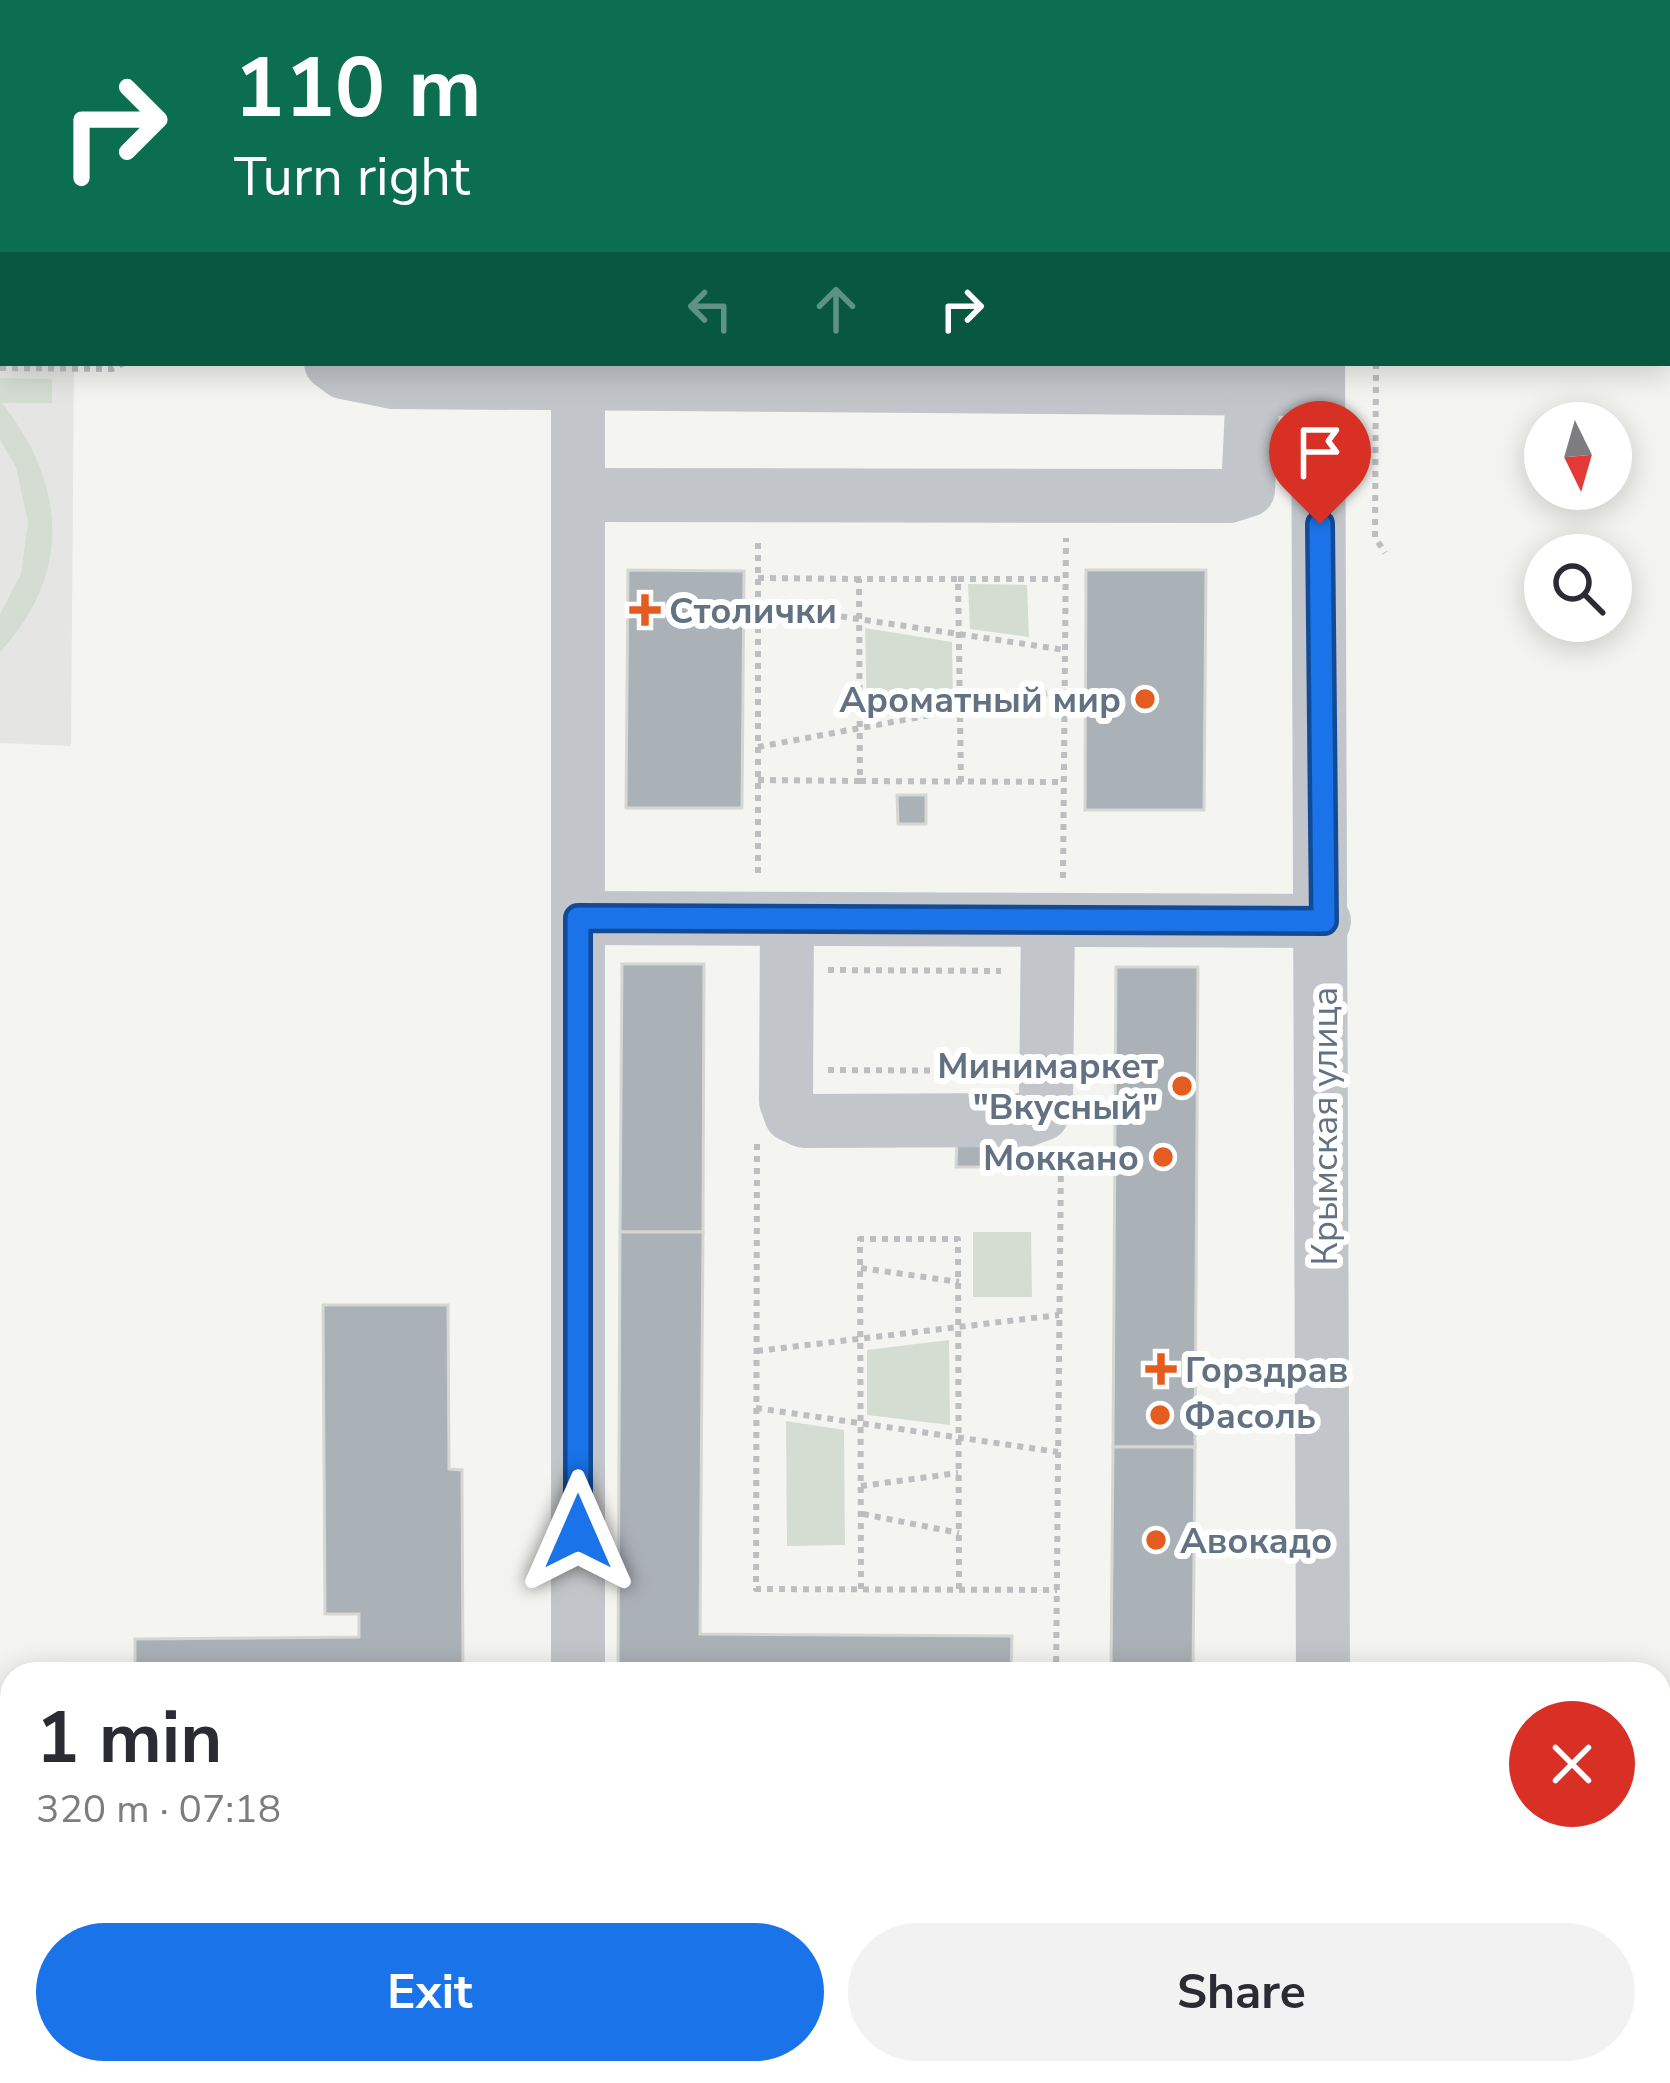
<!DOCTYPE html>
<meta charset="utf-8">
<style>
:root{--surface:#fff;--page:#f2f2f3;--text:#2b2b33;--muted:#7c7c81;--accent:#1a73e8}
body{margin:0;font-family:"Nunito Sans",sans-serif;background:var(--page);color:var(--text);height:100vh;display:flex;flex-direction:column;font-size:45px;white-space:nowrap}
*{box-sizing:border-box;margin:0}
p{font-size:39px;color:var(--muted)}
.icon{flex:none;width:66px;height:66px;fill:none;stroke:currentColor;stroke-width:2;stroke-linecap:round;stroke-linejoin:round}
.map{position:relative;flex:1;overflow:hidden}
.side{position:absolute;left:0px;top:1662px;width:1671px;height:423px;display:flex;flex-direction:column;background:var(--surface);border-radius:36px 36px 0 0;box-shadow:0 6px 30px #0003}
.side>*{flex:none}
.banner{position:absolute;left:0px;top:0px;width:1671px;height:366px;box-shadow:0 6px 30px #0003;background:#0b6e4f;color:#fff;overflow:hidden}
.needle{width:78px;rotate:175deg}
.buttons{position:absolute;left:1524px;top:402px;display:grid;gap:24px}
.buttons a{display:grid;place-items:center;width:108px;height:108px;border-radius:50%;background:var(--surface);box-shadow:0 6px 30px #0003;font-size:60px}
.pin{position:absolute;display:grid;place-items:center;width:102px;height:102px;color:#fff;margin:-123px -51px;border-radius:50% 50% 50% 0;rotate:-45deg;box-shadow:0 0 12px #0007}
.pin .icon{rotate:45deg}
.me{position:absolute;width:132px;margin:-66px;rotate:0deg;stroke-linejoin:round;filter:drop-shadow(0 0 9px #0008)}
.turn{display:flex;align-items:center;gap:42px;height:252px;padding:0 36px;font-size:54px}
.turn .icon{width:156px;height:156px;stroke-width:2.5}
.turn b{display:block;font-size:84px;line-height:102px}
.lanes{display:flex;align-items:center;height:114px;padding:0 36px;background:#0003;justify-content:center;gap:60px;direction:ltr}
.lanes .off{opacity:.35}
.round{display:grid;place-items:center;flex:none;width:126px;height:126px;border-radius:63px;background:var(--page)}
.headline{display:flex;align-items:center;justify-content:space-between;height:204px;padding:0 36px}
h1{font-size:72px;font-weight:700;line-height:90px}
.primary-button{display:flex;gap:24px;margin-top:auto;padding:24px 36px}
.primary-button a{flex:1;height:138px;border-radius:72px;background:var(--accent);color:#fff;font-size:48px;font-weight:700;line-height:138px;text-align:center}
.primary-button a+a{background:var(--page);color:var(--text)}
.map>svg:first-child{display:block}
.built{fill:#e5e6e4}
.green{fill:#d5dcd2}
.building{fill:#aab1b7;stroke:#d6d6d3;stroke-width:3}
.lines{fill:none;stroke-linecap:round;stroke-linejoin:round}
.path{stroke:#bcbec0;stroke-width:6;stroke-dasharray:6 6;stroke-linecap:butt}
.minor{stroke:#c2c5c9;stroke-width:54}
.route-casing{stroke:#114b97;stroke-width:30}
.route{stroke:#1a73e8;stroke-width:21}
.poi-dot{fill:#e55c20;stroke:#fff;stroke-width:4.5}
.labels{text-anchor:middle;stroke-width:12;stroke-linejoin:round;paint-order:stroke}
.poi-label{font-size:36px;font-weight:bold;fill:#637282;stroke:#fff;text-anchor:start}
.street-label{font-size:36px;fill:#637282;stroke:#fff}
</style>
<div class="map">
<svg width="1670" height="2083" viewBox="0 0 1670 2083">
<rect width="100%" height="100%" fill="#f4f5f1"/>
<!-- built -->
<polygon class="built" points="0,0 76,0 3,3 3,363 74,363 71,746 0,743"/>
<!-- green -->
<g class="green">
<path d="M0 378 52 379V403H2C66 484 73 573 0 652V614L21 574 28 522 16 467 0 440Z"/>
<polygon points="968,584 1027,585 1029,637 970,629"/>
<polygon points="865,628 952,642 953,704 867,719"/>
<polygon points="973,1232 1031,1232 1032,1297 973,1297"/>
<polygon points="949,1340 950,1425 867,1415 867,1350"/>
<polygon points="786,1421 844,1430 845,1545 787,1546"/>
</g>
<!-- building -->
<g class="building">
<polygon points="0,0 5,0 3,168 0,168"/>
<polygon points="628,570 744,571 742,808 626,808"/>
<polygon points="1086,570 1206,570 1204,810 1085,810"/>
<polygon points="897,795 926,795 926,824 898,824"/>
<polygon points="622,964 704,964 703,1232 620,1232"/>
<polygon points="1116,967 1198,967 1195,1447 1113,1447"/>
<polygon points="957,1140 988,1140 988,1167 956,1167"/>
<polygon points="620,1232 703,1232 700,1634 1012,1636 1011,1674 618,1674"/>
<polygon points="323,1305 448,1305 449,1469 462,1470 463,1674 135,1674 135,1639 359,1637 359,1614 325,1614"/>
<polygon points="1113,1447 1195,1447 1193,1674 1111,1674"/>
<rect x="58" y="2073" width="117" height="10"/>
<rect x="613" y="2073" width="83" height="10"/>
<rect x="1108" y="2073" width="82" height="10"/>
</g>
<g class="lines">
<!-- path -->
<g class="path">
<polyline points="666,0 676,3"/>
<polyline points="885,0 889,3"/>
<polyline points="46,3 46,0"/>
<polyline points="541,3 546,0"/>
<polyline points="632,3 637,0"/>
<polyline points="795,3 807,0"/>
<polyline points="1377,3 1377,0"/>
<polyline points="0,205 3,205"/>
<polyline points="1376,363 1375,537 1385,553"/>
<polyline points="0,368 112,369 124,363"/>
<polyline points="758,578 857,579"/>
<polyline points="958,579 1066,579"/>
<polyline points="758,604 1065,650"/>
<polyline points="758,747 1065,690"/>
<polyline points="758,780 860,781"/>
<polyline points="961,782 958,579 859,579 860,781 1064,782"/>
<polyline points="758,873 758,538"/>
<polyline points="1063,878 1066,538"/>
<polyline points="828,970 1001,971"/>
<polyline points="828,1070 1001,1071"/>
<polyline points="757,1144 756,1589 1057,1590"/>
<polyline points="861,1268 959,1282"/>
<polyline points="757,1351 1059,1315"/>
<polyline points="756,1408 1058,1452"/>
<polyline points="861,1486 958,1473"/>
<polyline points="863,1514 959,1533"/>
<polyline points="861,1589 860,1239 958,1239 959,1590"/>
<polyline points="1056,1674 1061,1156"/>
<polyline points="0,1863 12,1863"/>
<polyline points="0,1932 12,1932"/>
<polyline points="824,2076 997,2077"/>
</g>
<!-- minor -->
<g class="minor">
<polyline points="233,0 233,3"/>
<polyline points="425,0 425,3"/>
<polyline points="1314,0 1314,3"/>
<polyline points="1030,3 1030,0"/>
<polyline points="331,363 343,372 393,382 1318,389"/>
<polyline points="1318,363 1323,1674"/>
<polyline points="578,495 1229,496 1248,490 1253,388"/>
<polyline points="578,918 1324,921"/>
<polyline points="787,919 786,1101 791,1115 804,1121 1026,1120 1042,1114 1046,1101 1048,920"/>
<polyline points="578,1674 578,383"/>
<polyline points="1659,1936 1670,1936"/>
<polyline points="0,1986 12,1986"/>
<polyline points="783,2073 783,2083"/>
<polyline points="220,2083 220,2073"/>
<polyline points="575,2083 575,2073"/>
<polyline points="1043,2083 1043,2073"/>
<polyline points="1319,2083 1319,2073"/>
</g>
</g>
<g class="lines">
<!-- route casing -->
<g class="route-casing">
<polyline id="route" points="578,1532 578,918 1324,921 1320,524"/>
</g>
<!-- route -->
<use href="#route" class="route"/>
</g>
<!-- markers -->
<g class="poi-dot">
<path d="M639 592h12v12h12v12h-12v12h-12v-12h-12v-12h12z"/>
<circle cx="1145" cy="699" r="12"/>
<circle cx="1182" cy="1086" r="12"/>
<circle cx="1163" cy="1157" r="12"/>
<path d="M1155 1351h12v12h12v12h-12v12h-12v-12h-12v-12h12z"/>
<circle cx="1160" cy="1415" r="12"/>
<circle cx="1156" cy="1540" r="12"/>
</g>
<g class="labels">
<!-- poi labels -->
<g class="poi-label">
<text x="669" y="623">Столички</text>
<text x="1121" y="712" text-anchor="end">Ароматный мир</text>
<text x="1158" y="1078" text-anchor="end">Минимаркет<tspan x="1158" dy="41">"Вкусный"</tspan></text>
<text x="1139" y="1170" text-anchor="end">Моккано</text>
<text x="1185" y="1382">Горздрав</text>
<text x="1184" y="1428">Фасоль</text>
<text x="1180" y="1553">Авокадо</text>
</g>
<!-- street labels -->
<g class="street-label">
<text transform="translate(1324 1126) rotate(-90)" y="13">Крымская улица</text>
</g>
</g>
</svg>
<div class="buttons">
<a><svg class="needle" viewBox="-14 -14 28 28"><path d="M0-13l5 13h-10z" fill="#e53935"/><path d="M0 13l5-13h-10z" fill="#7c7c81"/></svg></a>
<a><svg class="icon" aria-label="search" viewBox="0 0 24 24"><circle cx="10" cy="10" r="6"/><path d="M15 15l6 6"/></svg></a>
</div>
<div class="pin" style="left:1320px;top:524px;background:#d93025"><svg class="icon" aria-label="arrive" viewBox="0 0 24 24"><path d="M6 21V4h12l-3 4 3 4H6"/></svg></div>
<svg class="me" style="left:578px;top:1532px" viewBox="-20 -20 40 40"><path d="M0-17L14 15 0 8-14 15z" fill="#1a73e8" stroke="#fff" stroke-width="4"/></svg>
<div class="banner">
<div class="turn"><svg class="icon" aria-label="right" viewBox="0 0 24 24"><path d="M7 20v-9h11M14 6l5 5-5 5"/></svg><div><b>110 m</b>Turn right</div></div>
<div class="lanes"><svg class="icon off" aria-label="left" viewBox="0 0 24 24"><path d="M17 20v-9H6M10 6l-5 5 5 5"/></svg><svg class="icon off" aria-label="ahead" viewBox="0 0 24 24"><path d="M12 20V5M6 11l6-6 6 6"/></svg><svg class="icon" aria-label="right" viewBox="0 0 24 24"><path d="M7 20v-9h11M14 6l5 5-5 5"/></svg></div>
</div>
<section class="side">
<div class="headline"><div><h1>1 min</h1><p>320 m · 07:18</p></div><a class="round" style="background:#d93025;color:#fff"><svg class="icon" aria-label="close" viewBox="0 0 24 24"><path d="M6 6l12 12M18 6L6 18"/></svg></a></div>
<div class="primary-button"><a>Exit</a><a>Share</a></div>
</section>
</div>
